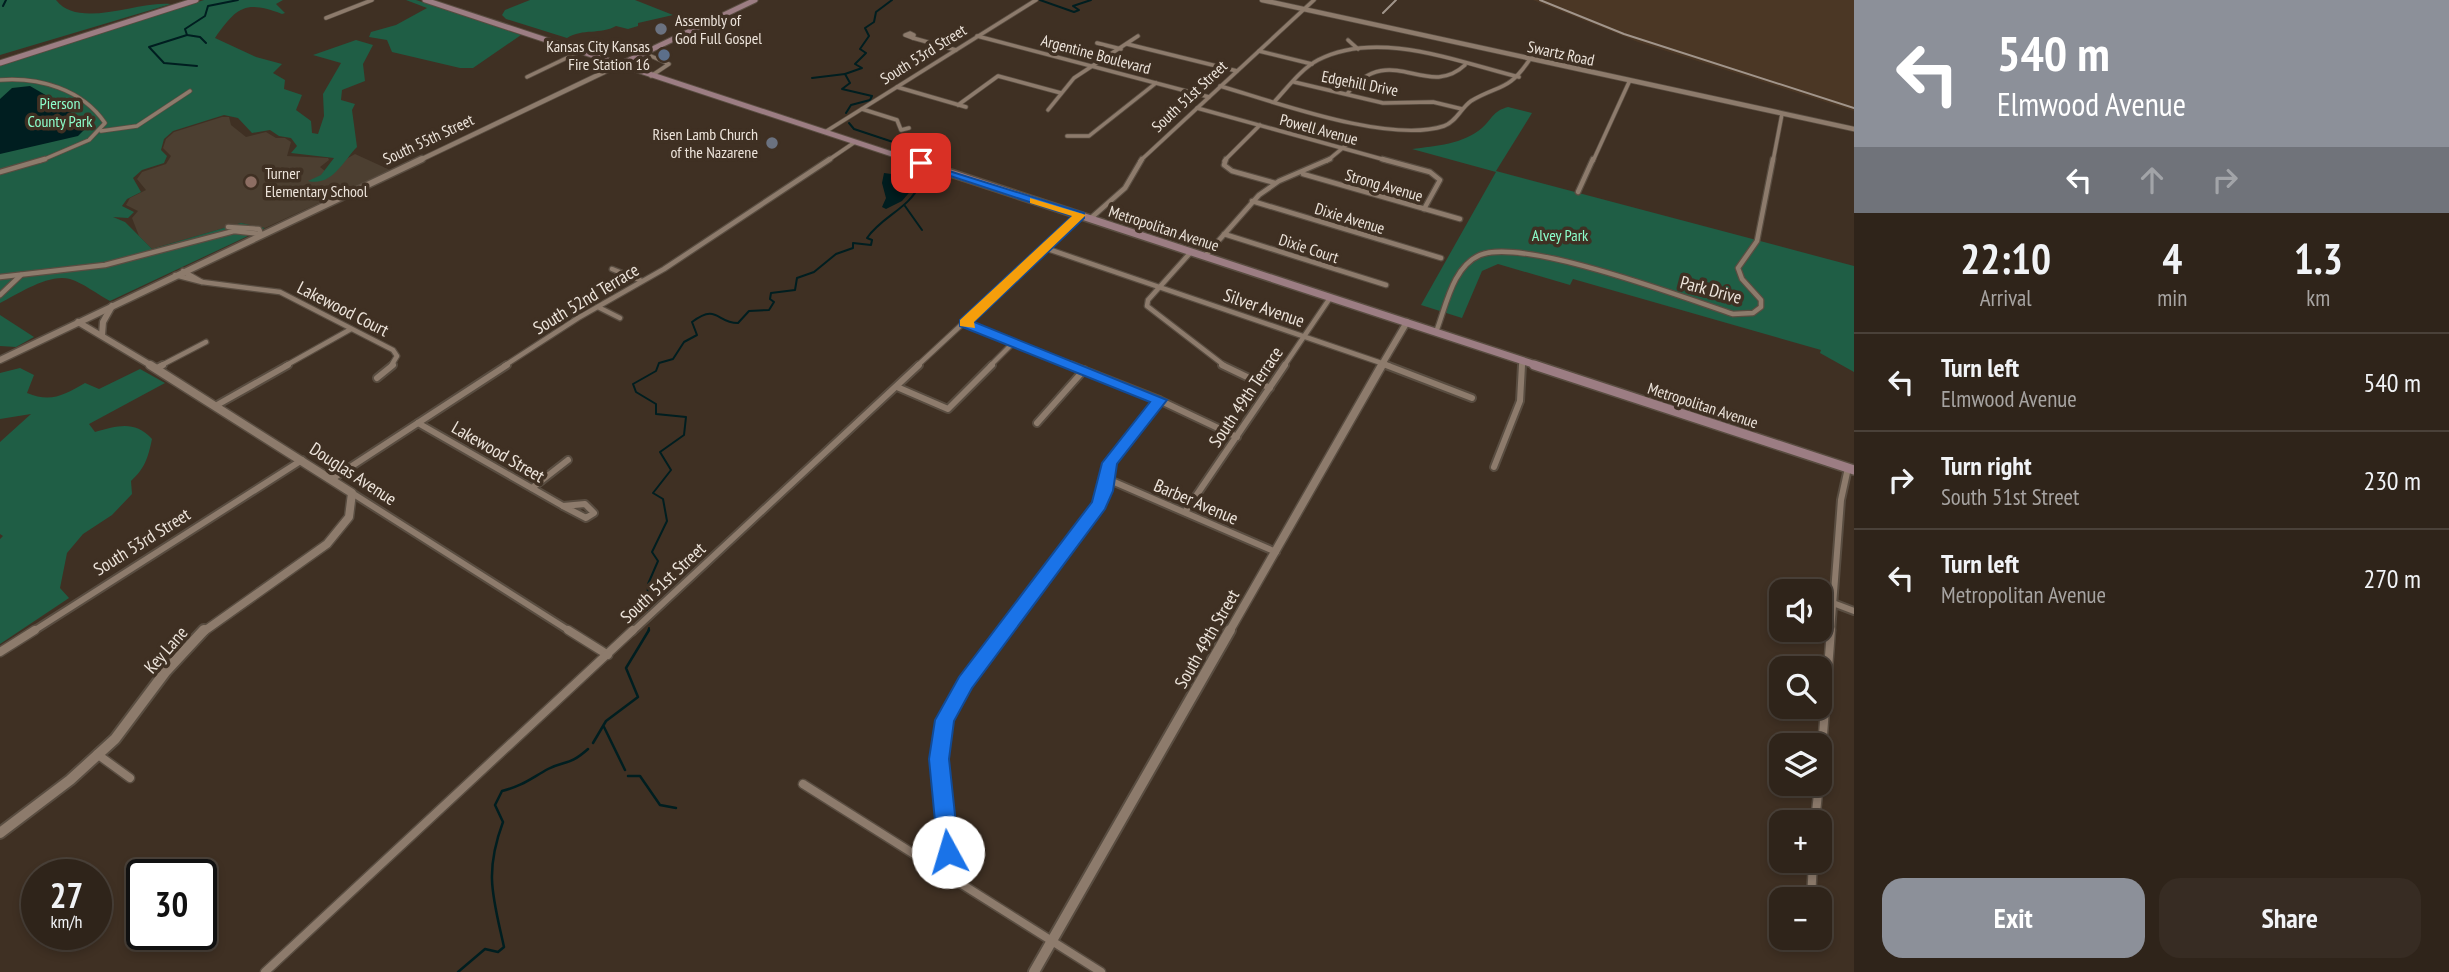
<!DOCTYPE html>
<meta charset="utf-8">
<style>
:root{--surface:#2f241a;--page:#372c23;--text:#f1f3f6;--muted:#a7a4a2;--line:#4a4139;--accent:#8c9099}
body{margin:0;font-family:"PT Sans Narrow",sans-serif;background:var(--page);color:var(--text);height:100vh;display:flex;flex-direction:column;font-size:26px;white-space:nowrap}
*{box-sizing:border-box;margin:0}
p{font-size:23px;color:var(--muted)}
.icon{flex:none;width:38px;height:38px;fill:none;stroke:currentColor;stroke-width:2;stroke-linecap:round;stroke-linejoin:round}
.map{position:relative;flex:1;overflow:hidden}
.details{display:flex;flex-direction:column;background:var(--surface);width:595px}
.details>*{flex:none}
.banner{background:#8c9099;color:#fff;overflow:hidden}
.tools{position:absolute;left:1769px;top:579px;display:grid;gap:14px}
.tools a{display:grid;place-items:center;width:63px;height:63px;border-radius:14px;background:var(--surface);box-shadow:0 4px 10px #0003,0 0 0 2px var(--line);font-size:35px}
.speed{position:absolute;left:21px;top:859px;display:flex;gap:14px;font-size:35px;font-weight:700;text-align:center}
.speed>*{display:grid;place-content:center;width:91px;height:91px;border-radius:50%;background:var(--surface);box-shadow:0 4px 10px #0003,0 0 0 2px var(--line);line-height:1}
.speed small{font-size:18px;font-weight:400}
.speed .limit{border:4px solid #111;border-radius:10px;background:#fff;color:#111}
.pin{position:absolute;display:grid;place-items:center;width:60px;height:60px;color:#fff;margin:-30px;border-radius:14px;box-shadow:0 4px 10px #0006}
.me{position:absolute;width:77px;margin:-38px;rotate:354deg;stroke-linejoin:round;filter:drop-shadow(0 0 5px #0008)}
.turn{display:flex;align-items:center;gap:24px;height:147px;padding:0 28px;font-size:32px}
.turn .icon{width:91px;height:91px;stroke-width:2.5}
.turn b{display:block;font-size:49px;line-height:60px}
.lanes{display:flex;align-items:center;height:66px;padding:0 28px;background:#0003;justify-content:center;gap:35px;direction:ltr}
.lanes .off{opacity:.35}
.eta{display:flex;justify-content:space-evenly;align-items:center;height:119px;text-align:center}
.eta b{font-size:42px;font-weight:800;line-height:49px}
.button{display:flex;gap:14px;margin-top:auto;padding:14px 28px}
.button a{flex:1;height:80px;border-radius:21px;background:var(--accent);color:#fff;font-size:28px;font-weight:800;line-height:80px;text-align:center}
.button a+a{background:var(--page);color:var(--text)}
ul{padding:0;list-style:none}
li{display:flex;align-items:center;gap:21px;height:98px;padding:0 28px;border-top:2px solid var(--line)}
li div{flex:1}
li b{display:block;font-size:26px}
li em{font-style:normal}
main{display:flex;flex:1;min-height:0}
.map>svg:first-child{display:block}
.built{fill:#4b3725}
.education{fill:#4c3f31}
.green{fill:#1f5e45}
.water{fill:#001e20}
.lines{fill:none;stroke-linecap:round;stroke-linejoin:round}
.stream-far1{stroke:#001e20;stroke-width:2}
.stream{stroke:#001e20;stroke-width:2.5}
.minor-far3-casing{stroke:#594d41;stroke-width:5}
.minor-far2-casing{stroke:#594d41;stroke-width:7}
.minor-far1-casing{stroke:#594d41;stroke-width:10}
.minor-casing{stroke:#594d41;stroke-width:11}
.tertiary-far3-casing{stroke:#594d41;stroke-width:6}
.tertiary-far2-casing{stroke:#594d41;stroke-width:9}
.tertiary-far1-casing{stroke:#594d41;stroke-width:11}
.tertiary-casing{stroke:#594d41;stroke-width:14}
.secondary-far2-casing{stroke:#594d41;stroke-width:7}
.secondary-far1-casing{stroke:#594d41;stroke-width:10}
.secondary-casing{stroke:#594d41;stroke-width:12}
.minor-far3{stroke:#8d7b6c;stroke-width:3.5}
.minor-far2{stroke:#8d7b6c;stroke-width:4.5}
.minor-far1{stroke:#8d7b6c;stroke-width:6}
.minor{stroke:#8d7b6c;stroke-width:8}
.tertiary-far3{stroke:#8d7b6c;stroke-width:4.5}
.tertiary-far2{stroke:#8d7b6c;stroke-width:6}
.tertiary-far1{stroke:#8d7b6c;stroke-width:8}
.tertiary{stroke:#8d7b6c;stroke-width:10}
.secondary-far2{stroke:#9c7d83;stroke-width:5}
.secondary-far1{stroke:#9c7d83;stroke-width:7}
.secondary{stroke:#9c7d83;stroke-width:9}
.rail{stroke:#a1958b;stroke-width:2}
.route{fill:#1a73e8;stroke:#114b97;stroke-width:2}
.slow{fill:#f59e0b}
.worship-dot{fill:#6b7280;stroke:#3f3023;stroke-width:2.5}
.service-dot{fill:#5c6f8a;stroke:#3f3023;stroke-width:2.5}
.education-dot{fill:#8d6e63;stroke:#3f3023;stroke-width:2.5}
.labels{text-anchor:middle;stroke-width:7;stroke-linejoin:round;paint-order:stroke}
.far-poi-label{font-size:16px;fill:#ede4db;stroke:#3f3023;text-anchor:start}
.far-street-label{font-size:16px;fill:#ede4db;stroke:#3f3023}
.far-park-label{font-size:16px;fill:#8cfecb;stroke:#3f3023}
.street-label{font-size:18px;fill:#ede4db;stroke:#3f3023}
</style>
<main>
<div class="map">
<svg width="1854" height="972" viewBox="0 0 1854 972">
<rect width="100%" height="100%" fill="#3f3023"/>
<!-- built -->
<polygon class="built" points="1533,0 1854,0 1854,111 1638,42"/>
<!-- education -->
<polygon class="education" points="222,117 229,117 231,125 246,137 266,132 276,138 285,138 291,142 287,156 328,158 329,160 320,167 325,171 355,154 390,170 265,228 241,223 152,249 139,236 132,218 138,211 126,205 130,198 146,190 137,179 142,172 166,164 171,156 163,148 166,139 174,132"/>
<!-- green -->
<g class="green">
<path d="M0 0H56C79 30 139 0 171 4L0 55Z"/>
<path d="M204 0H283L276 4 285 13 282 14C245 0 237 7 215 38L256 57 282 64 273 73 285 80 284 89 302 95 296 110 311 121 312 133 318 134 324 116 323 94 341 63 313 55 356 40 373 45 363 64 365 81 342 90 341 100 355 104 352 110 357 147C344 160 332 187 308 181L321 175 334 158 291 153 297 146 291 138 279 136 270 130 252 133 238 118 224 115 173 131 164 139 161 150 167 156 164 163 142 170 133 178 141 192 127 199 122 206 134 212 128 218 113 217 125 222 152 249 241 223 265 228 110 301C97 294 83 283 70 279 49 273 18 294 0 303V66Z"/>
<polygon points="406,0 416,0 521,35 473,68 460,68 392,52 387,40 369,37 371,32 396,25 427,8"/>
<path d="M530 0H635L673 15 638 23V26L628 29 616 26C600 35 583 28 567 38L506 19 502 15 505 10Z"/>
<path d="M1508 107 1532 113 1496 171 1854 266V372L1820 353 1821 350 1573 279 1570 285 1498 264 1482 271 1462 318 1421 305 1496 172 1412 149C1435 146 1464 144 1482 128 1493 118 1493 111 1508 107Z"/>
<polygon points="0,315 34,337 16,347 0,346"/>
<path d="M20 368 34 375 27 393C51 403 64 395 85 383L99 389 140 369 165 383 89 424 95 432C118 426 134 420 152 439 148 458 145 468 131 481L132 494 112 515 83 534 67 553 60 588 69 598 0 644V539L3 536 0 534V442L31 414 0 419V373Z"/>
</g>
<!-- water -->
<g class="water">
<polygon points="30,86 56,101 88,126 78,136 0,154 0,99 12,88"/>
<polygon points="884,173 906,176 914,187 902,201 886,209 882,207 886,198 882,183"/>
</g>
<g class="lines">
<!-- stream-far1 -->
<g class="stream-far1">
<polyline points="1040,0 1074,12 1079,10 1073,6 1091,0"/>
<polyline points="3,6 6,0"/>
<polyline points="187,35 149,47 164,63 197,66"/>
<polyline points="206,43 200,37 187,35 185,29 205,16 208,6 238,0"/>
<polyline points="812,78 845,74"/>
<polyline points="846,113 851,105 870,100 872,96 842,89 850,83 845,74 862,68 855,64 866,53 860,49 869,36 865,28 874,22 876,12 892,0"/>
<polyline points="849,123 854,129 902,145 905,155"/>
<polyline points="898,165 895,162 899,159"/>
<polyline points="905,206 922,230"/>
<path d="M647 610 648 584 658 561 652 552 667 521 663 499 653 493 671 470 660 452 684 435 686 417 656 414V404L636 392 633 384 656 371 659 363 673 359 684 342 697 335 692 322C718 303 716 323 738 323L749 311 769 310 774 302 770 299 771 293 795 290 797 278 814 272 836 254 853 248V243L871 245 872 240 867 238C882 216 909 209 920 184"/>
<polyline points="648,632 649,628"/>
</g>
<!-- stream -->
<g class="stream">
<polyline points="604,727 625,770"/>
<polyline points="593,743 606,721 638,697 626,668 649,630"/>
<polyline points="628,776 640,776 660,805 676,808"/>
<path d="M458 972 485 949 498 952 504 947C493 897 484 873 503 822L495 805 502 791C522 786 530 779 548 769 566 760 569 766 588 749"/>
</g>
<!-- minor-far3 casing -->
<g class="minor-far3-casing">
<g id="minor-far3">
<polyline points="326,18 372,0"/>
<polygon points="910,33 914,35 913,38 905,35"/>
<polyline points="977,36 1209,97"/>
<polyline points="913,38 956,50"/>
<polyline points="1348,40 1358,49"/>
<polyline points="1097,43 1121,49"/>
<polyline points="1127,44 1237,71"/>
<polyline points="1259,51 1312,64"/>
<polyline points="644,53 669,64 651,76"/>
<polyline points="527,77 579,52"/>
<path d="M0 80C39 77 82 89 105 123L89 140 40 161"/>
<polyline points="1294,82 1383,103 1433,102 1462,109"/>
<path d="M1220 86C1275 102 1389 144 1444 126 1456 122 1461 108 1471 101 1500 84 1508 92 1530 59"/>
<polyline points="897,87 966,107"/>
<path d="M1347 94C1390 39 1426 101 1465 65"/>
<path d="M1275 101C1288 87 1301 69 1318 60 1378 29 1458 62 1519 77"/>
<polyline points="958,105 998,76 1061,93"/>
<polyline points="1197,108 1389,161"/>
<polyline points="862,109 897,120 901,130 909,128"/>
<polyline points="1048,110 1074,78 1138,36"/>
<polyline points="101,131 137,126 190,91"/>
<polyline points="825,132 1036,0"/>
<polyline points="1067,136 1089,136 1156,83"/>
<polyline points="827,161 855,142"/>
<polyline points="1140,161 1314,0"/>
<polyline points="1224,161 1260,125"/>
<polyline points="1327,161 1356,137"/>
<polyline points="1593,161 1630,80"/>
<polyline points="1773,161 1782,114"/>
</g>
</g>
<!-- minor-far2 casing -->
<g class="minor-far2-casing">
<g id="minor-far2">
<polyline points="1226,159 1224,165 1232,171 1275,183"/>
<polyline points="1382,159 1430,172 1440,180 1424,209"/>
<polyline points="0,172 45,159"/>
<polyline points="1303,174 1460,219"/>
<polyline points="1578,192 1593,159"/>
<polyline points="1252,201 1441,258"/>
<polyline points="1091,218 1125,188 1142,159"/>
<polyline points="228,227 259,229 261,234"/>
<polyline points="1224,234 1386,285"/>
<polyline points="1045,248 1390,366"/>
<polyline points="1191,252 1148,300 1147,306 1225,366"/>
<polyline points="1205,256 1259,195 1279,181 1330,159"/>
<polyline points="612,269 642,281"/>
<polyline points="175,275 202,282 183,271"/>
<polyline points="0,277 105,265 234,231 261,234"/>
<polyline points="202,282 280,292 393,350 397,356 391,366"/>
<polyline points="0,295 21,275"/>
<polyline points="598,307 620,318"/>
<polyline points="965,323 1075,366"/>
<path d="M1436 332C1446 307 1452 267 1480 255 1523 237 1685 298 1733 314L1753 313 1761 307V300L1742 279 1738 268 1757 241 1773 159"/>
<polyline points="160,366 206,342"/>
<polyline points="285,366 351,329"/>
<polyline points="504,366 578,318 664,269 830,159"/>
<polyline points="917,366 1080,215"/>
<polyline points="990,366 1013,343"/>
<polyline points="1284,366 1330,298"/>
<polyline points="1522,366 1522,360"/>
</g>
</g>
<!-- minor-far1 casing -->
<g class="minor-far1-casing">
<g id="minor-far1">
<polyline points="1070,365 1159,400 1237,437"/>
<polyline points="1222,365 1270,388"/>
<polyline points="1386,365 1472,398"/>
<polyline points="157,368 163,365"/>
<polyline points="377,378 393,365"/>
<polyline points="897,387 948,409 992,365"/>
<polyline points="217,405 288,365"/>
<polyline points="418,423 563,506"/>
<polyline points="1037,423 1084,370"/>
<polyline points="1494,467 1520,401 1522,365"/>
<polyline points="1105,478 1276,552"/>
<polyline points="332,479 507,365"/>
<polyline points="532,488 568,460"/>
<polyline points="352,493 571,632"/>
<polygon points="585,504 594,513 586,518 563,506"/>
<polyline points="1185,512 1285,365"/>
<polyline points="1833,603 1854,611"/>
<polyline points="32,632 302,460"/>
<polyline points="632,632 919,365"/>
<polyline points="1004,632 1099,504 1110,463 1159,400"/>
<polyline points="1831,632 1841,500 1848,468"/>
</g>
</g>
<!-- minor casing -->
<g class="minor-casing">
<g id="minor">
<polyline points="568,630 608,655"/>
<polyline points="0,652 35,630"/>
<polyline points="97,754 130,778"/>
<polyline points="1820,774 1831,630"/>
<polyline points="803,784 1101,972"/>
<polyline points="1815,822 1819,784"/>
<path d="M951 875C947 832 929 759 944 719 957 687 984 657 1005 630"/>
<polyline points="1811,900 1813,861"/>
<polyline points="265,972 633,630"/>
</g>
</g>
<!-- tertiary-far3 casing -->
<g class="tertiary-far3-casing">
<g id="tertiary-far3">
<polyline points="1262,0 1854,129"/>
<polyline points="418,161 619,65"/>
</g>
</g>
<!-- tertiary-far2 casing -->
<g class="tertiary-far2-casing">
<g id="tertiary-far2">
<polyline points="78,322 152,366"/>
<polyline points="102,335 103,322 112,306"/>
<polyline points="0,360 422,159"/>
<polyline points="1381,366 1407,322"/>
</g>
</g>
<!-- tertiary-far1 casing -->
<g class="tertiary-far1-casing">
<g id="tertiary-far1">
<polyline points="150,365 352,493 349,517 327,544 203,632"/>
<polyline points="1229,632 1382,365"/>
</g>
</g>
<!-- tertiary casing -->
<g class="tertiary-casing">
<g id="tertiary">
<polyline points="0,833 70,780 115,739 166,671 204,630"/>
<polyline points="1034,972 1230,630"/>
</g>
</g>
<!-- secondary-far2 casing -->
<g class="secondary-far2-casing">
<g id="secondary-far2">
<polyline points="425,0 913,161"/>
<polyline points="0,63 196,0"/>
<polyline points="619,65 755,0"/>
</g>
</g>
<!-- secondary-far1 casing -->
<g class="secondary-far1-casing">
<polyline id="secondary-far1" points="908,159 1539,366"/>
</g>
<!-- secondary casing -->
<g class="secondary-casing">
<polyline id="secondary" points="1534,365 1854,470"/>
</g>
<!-- minor-far3 -->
<use href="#minor-far3" class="minor-far3"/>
<!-- minor-far2 -->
<use href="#minor-far2" class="minor-far2"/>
<!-- minor-far1 -->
<use href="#minor-far1" class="minor-far1"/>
<!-- minor -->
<use href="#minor" class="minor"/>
<!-- tertiary-far3 -->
<use href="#tertiary-far3" class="tertiary-far3"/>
<!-- tertiary-far2 -->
<use href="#tertiary-far2" class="tertiary-far2"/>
<!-- tertiary-far1 -->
<use href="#tertiary-far1" class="tertiary-far1"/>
<!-- tertiary -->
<use href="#tertiary" class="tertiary"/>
<!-- secondary-far2 -->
<use href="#secondary-far2" class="secondary-far2"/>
<!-- secondary-far1 -->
<use href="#secondary-far1" class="secondary-far1"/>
<!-- secondary -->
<use href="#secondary" class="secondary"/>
<!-- rail -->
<g class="rail">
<polyline points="1540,0 1624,34 1854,108"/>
<polyline points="1383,13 1396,0"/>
</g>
</g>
<!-- route -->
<polygon class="route" points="917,161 1084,213 1084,218 974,322 1167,400 1117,464 1113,491 1105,509 972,688 954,721 949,759 959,852 956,859 948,862 941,859 938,852 929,759 935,720 959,677 1092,502 1102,463 1150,402 960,326 960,320 1072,216 917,165"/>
<!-- slow -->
<polygon class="slow" points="1030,198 1086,215 974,322 975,328 960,326 960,320 1072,216 1030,203"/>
<!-- markers -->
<g class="worship-dot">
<circle cx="661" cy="29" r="7"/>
<circle cx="772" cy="143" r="7"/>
</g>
<circle class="service-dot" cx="664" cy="55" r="7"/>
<circle class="education-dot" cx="251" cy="182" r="7"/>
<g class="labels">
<!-- far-poi labels -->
<g class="far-poi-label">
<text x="675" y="26">Assembly of<tspan x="675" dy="18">God Full Gospel</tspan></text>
<text x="650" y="52" text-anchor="end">Kansas City Kansas<tspan x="650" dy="18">Fire Station 16</tspan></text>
<text x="758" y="140" text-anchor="end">Risen Lamb Church<tspan x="758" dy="18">of the Nazarene</tspan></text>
<text x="265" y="179">Turner<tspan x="265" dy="18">Elementary School</tspan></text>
</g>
<!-- far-street labels -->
<g class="far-street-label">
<text transform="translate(1561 53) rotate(12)" y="6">Swartz Road</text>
<text transform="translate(923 54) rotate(-32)" y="6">South 53rd Street</text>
<text transform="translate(1096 54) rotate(15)" y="6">Argentine Boulevard</text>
<text transform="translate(1360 83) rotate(11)" y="6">Edgehill Drive</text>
<text transform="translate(1189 96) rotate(-43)" y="6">South 51st Street</text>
<text transform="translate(1319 129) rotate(15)" y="6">Powell Avenue</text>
<text transform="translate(428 139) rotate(-25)" y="6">South 55th Street</text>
<text transform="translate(1384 185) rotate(16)" y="6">Strong Avenue</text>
<text transform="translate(1350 218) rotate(17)" y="6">Dixie Avenue</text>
<text transform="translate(1164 228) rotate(18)" y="6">Metropolitan Avenue</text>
<text transform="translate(1309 248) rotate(18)" y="6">Dixie Court</text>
<text transform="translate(1703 405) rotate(18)" y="6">Metropolitan Avenue</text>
</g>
<!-- far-park labels -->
<g class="far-park-label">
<text x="60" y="109">Pierson<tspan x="60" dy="18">County Park</tspan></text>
<text x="1560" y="241">Alvey Park</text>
</g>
<!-- street labels -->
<g class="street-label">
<text transform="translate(1711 290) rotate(15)" y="6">Park Drive</text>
<text transform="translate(586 299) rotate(-31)" y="6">South 52nd Terrace</text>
<text transform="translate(1264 308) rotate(19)" y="6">Silver Avenue</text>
<text transform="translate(343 309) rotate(27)" y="6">Lakewood Court</text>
<text transform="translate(1246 397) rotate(-56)" y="6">South 49th Terrace</text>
<text transform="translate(498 452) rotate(30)" y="6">Lakewood Street</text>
<text transform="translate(353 474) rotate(33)" y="6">Douglas Avenue</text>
<text transform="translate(1196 502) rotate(23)" y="6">Barber Avenue</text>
<text transform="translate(142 542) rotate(-32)" y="6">South 53rd Street</text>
<text transform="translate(663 583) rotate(-43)" y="6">South 51st Street</text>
<text transform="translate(1207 639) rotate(-60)" y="6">South 49th Street</text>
<text transform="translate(166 650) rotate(-49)" y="6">Key Lane</text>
</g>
</g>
</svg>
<div class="tools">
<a><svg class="icon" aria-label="sound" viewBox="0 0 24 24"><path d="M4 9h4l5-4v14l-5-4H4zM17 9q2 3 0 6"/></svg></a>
<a><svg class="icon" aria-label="search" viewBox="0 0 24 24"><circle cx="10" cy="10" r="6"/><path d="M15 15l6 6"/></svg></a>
<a><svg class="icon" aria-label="layers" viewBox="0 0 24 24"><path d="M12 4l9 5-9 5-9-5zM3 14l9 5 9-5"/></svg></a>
<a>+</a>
<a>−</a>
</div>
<div class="speed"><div>27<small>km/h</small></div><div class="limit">30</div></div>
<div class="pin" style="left:921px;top:163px;background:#d93025"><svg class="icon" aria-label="arrive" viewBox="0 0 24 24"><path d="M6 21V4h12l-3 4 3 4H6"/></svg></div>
<svg class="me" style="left:948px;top:852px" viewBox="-20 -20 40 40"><circle r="19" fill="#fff"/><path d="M0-13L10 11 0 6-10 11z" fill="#1a73e8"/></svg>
</div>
<section class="details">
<div class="banner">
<div class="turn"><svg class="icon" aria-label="left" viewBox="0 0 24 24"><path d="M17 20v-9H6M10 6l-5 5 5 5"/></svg><div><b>540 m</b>Elmwood Avenue</div></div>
<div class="lanes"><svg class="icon" aria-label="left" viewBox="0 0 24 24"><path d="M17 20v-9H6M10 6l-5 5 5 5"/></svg><svg class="icon off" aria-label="ahead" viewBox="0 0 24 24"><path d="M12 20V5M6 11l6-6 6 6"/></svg><svg class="icon off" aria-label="right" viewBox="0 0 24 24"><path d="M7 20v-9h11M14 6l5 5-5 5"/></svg></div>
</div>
<div class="eta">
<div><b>22:10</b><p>Arrival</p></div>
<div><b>4</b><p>min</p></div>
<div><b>1.3</b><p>km</p></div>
</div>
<ul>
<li><svg class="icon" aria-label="left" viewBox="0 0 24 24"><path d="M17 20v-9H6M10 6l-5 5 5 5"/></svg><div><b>Turn left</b><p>Elmwood Avenue</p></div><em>540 m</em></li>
<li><svg class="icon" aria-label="right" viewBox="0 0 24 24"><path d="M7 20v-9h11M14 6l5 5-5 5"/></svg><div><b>Turn right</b><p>South 51st Street</p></div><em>230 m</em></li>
<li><svg class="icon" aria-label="left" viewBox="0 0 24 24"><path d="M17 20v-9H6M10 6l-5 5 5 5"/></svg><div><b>Turn left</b><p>Metropolitan Avenue</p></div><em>270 m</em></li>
</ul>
<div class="button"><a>Exit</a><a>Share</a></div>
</section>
</main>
